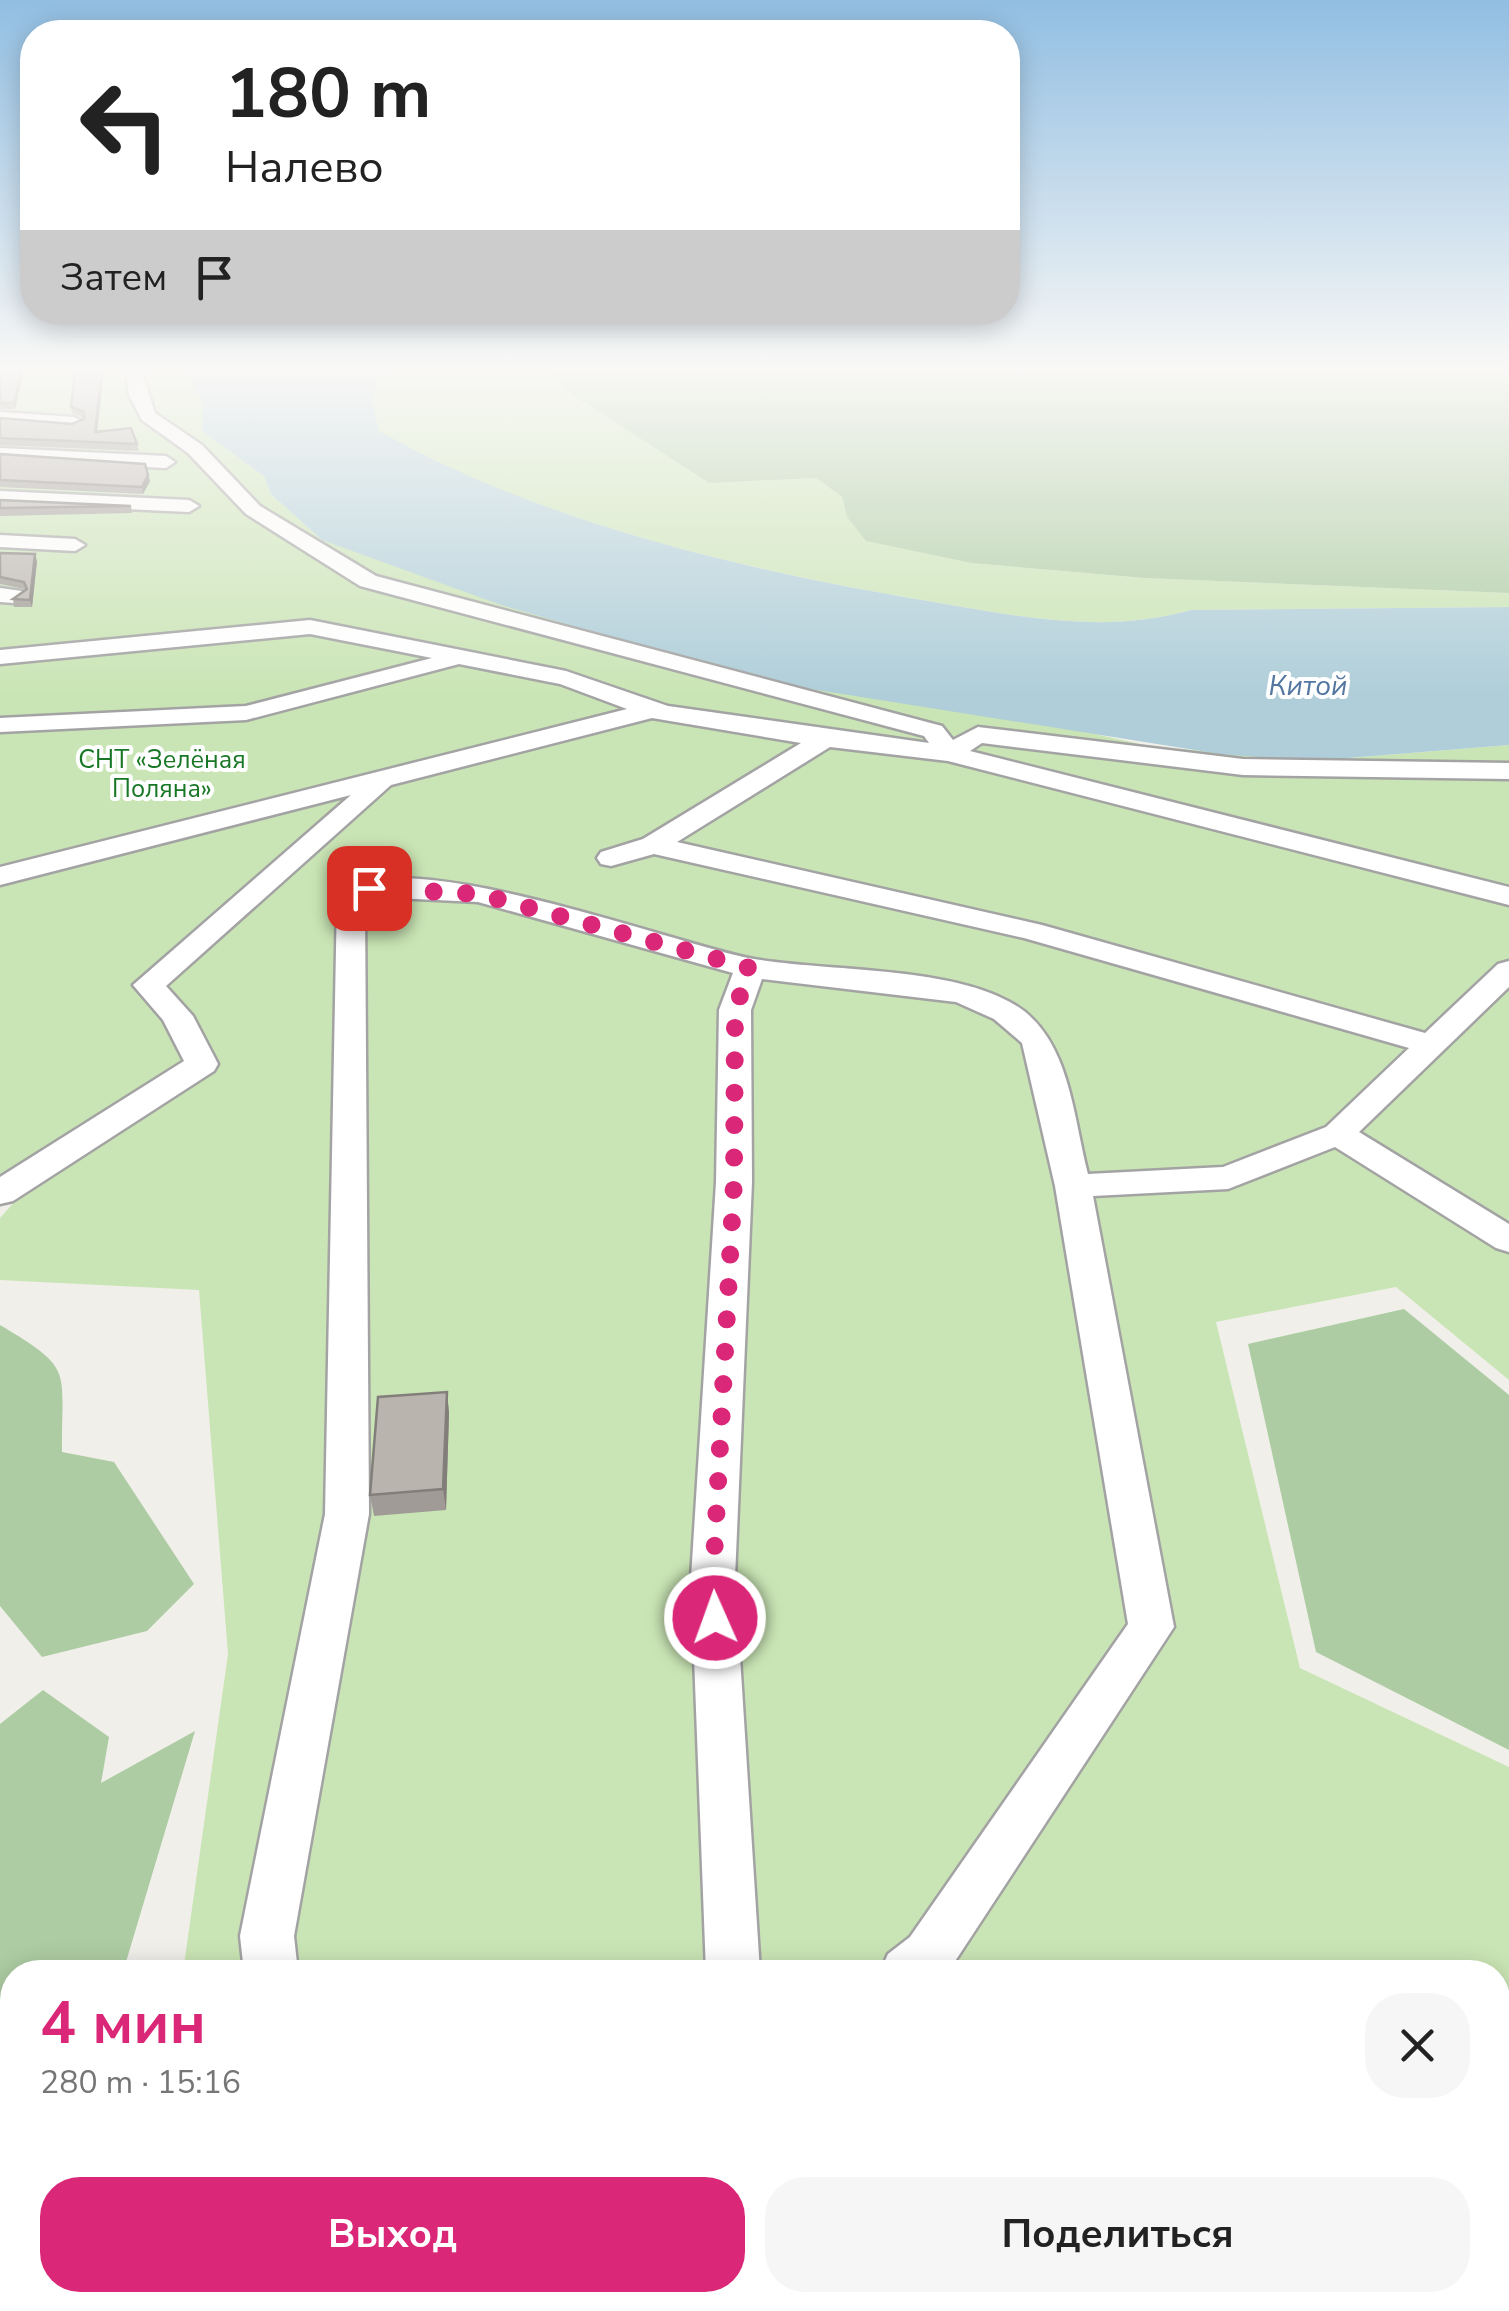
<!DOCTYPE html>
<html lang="ru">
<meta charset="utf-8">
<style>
:root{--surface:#fff;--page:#f6f6f6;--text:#222;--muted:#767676;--accent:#db2777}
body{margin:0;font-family:"Nunito Sans",sans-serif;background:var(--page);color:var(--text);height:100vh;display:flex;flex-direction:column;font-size:38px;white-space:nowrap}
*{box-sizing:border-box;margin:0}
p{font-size:32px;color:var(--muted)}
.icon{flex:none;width:55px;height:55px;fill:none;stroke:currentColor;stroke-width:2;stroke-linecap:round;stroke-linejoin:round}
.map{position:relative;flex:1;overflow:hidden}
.sheet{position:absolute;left:0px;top:1960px;width:1510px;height:352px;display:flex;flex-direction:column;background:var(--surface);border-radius:40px 40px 0 0;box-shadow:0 5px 25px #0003}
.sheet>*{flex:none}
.hud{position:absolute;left:20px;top:20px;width:1000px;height:305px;border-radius:40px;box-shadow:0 5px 25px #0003;background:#fff;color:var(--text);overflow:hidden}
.pin{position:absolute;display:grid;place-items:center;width:85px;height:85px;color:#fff;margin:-42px;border-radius:20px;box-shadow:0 5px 15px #0006}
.me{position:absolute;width:110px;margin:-55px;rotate:358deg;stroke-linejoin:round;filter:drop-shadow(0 0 8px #0008)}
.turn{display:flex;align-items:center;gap:35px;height:210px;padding:0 40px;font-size:45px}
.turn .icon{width:130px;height:130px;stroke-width:2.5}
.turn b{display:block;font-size:70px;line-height:85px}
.then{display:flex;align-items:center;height:95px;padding:0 40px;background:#0003;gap:20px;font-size:38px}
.round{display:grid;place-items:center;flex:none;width:105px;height:105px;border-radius:40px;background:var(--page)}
.overview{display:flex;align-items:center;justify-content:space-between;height:170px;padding:0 40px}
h1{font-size:60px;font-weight:700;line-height:75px;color:var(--accent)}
.cta{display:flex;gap:20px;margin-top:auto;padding:20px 40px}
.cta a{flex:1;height:115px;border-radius:40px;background:var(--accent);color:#fff;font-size:40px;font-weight:700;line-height:115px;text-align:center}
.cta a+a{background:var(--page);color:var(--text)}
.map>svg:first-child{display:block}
.grass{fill:#cae5b5}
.forest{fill:#adcca3}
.water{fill:#afced9}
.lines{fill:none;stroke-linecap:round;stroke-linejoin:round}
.minor-casing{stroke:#a3a3a3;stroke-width:5}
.minor{fill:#fff;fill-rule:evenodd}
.wall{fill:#a09b96}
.shaded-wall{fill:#827e7a}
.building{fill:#bab4af;stroke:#827e7a;stroke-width:2.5}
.route{stroke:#db2777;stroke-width:18;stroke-dasharray:0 32.4}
.labels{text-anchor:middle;stroke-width:8;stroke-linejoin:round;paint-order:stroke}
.far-park-label{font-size:25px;fill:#187725;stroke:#fff}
.far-water-label{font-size:28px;font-style:italic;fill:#5477a1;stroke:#fff}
</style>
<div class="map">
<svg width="1509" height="2311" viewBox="0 0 1509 2311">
<rect width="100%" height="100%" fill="#f1efea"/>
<!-- grass -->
<g class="grass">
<polygon points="0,372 187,372 203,403 202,431 264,476 271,494 322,540 1067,728 1150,746 1311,761 1509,745 1509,1380 1396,1287 1216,1322 1300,1668 1509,1767 1509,2311 170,2311 169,2300 1498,2300 1498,1972 183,1972 228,1654 199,1290 0,1280 0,1218 26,1189 0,1205"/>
<path d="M390 372H547L574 396 709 483 816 478 842 497 847 517 867 541 971 563 1144 578 1509 593V607L1191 610C1104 635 1015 616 928 601 745 570 541 523 379 432L372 402 379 378Z"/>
</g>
<!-- forest -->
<g class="forest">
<polygon points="547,372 1509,372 1509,593 1144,578 971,563 866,541 847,517 842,497 816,478 709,483 574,396"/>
<polygon points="1404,1309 1509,1395 1509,1750 1316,1652 1248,1344"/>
<path d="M0 1325C76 1370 61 1369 62 1452L114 1462 194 1584 147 1631 42 1657 0 1606Z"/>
<polygon points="43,1690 109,1737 101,1783 195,1731 123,1972 12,1972 12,2113 0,2086 0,1724"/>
</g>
<!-- water -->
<path class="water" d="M187 372H390L379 378 372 402 379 431C538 522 748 571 928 601 1015 616 1104 635 1191 610L1509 607V745L1311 761 1220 754 767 682 501 605 322 540 271 494 264 476 202 431 203 403Z"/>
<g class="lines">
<!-- minor casing -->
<g class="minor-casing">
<g id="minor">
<path d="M126 372H142L155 413 202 445 260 506 376 576 942 726 953 740 978 727 1243 759 1509 763V779L1243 775 982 743 970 751 1509 887V905L948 761 830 747 677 842 1042 925 1425 1033 1498 964 1509 961V987L1359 1132 1509 1224V1252L1496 1248 1335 1147 1228 1189 1093 1196 1174 1627 948 1972H880L888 1954 910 1937 1128 1624 1055 1186 1022 1043 994 1019 956 1002 762 979 751 1010 752 1182 735 1578 760 1972H706L691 1578 716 1182 719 1010 733 973 478 902 374 897 365 902 369 1514 294 1936 298 1972H244L240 1936 325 1514 337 898C382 833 683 947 754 959 830 972 952 966 1015 1005 1070 1038 1073 1117 1088 1174L1223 1167 1326 1127 1409 1048 1024 938 654 854 611 866 601 864 597 858 601 852 643 839 801 743 652 718 391 785 166 986 193 1016 218 1064 214 1071 13 1201 0 1204V1177L184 1061 163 1020 133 985 351 795 0 885V867L627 709 560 684 459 664 246 720 0 732V718L246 706 432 658 310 634 0 664V650L310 620 566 671 668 706 929 743 924 736 360 586 246 514 188 453 142 420 129 395Z"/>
<polygon points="0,412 74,417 83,422 74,427 0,422"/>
<polygon points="0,448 166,456 175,462 166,468 0,460"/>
<polygon points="0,491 189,500 199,506 189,512 0,503"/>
<polygon points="0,535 75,539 85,545 75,551 0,547"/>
<polygon points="0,588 22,591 25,596 14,603 0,602"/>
<polygon points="276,2300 338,2300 340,2311 278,2311"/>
<polygon points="718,2300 780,2300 781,2311 719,2311"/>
</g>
</g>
<!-- minor -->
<use href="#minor" class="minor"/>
</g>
<!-- wall -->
<g class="wall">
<polygon points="0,372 23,372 15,409 0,409"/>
<polygon points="75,372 104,372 97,432 137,444 139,451 0,445 0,418 72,424 84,418 72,413 71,407"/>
<polygon points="0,454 148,475 150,481 143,494 0,487"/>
<polygon points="0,500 131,506 132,513 0,516"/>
<polygon points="0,553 37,561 32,607 14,607 13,599 25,589 0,584 0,586"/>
<polygon points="447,1392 449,1413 446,1510 374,1516 370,1495"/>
</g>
<!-- shaded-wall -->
<g class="shaded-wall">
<polygon points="21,372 23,372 15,409 14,403"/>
<polygon points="102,372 104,372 96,438 95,432"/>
<polygon points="148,475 150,481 143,494 142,487"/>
<polygon points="35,554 37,561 32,607 30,600"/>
<polygon points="447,1392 449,1413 446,1510 443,1489"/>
</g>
<!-- building -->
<g class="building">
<polygon points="0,372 21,372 14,403 0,403"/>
<polygon points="75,372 102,372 95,432 131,428 137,444 0,438 0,418 72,424 84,419 84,412 71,407"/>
<polygon points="0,454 145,464 148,475 142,487 0,480"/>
<polygon points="0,500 131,506 0,508"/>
<polygon points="0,553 35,554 30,600 13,599 27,589 24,582 0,577"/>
<polygon points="447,1392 443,1489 370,1495 378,1397"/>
</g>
<!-- sky -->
<linearGradient id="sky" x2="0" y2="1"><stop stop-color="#91bee2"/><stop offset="0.53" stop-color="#f9f8f6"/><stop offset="1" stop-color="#f9f8f6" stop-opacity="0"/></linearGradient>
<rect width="1509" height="696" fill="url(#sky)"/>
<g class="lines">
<!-- route -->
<polyline class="route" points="369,888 479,894 750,968 735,1010 734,1182 713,1578 715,1618"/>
</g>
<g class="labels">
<!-- far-park labels -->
<g class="far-park-label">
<text x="162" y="768">СНТ «Зелёная<tspan x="162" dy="29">Поляна»</tspan></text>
</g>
<!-- far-water labels -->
<g class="far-water-label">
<text x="1308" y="695">Китой</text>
</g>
</g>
</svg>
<div class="pin" style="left:369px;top:888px;background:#d93025"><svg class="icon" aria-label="arrive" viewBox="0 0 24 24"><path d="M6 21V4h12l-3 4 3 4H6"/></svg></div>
<svg class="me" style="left:715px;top:1618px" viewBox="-20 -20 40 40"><circle r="17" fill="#db2777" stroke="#fff" stroke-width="3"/><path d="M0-11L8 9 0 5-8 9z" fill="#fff"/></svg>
<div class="hud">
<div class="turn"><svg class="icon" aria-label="left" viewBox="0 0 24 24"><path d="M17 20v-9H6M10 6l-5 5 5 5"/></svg><div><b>180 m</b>Налево</div></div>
<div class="then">Затем<svg class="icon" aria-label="arrive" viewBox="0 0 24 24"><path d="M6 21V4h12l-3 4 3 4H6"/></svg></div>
</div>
<section class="sheet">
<div class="overview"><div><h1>4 мин</h1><p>280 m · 15:16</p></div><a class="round"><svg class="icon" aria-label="close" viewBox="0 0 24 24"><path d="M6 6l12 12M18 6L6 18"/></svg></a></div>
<div class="cta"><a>Выход</a><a>Поделиться</a></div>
</section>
</div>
